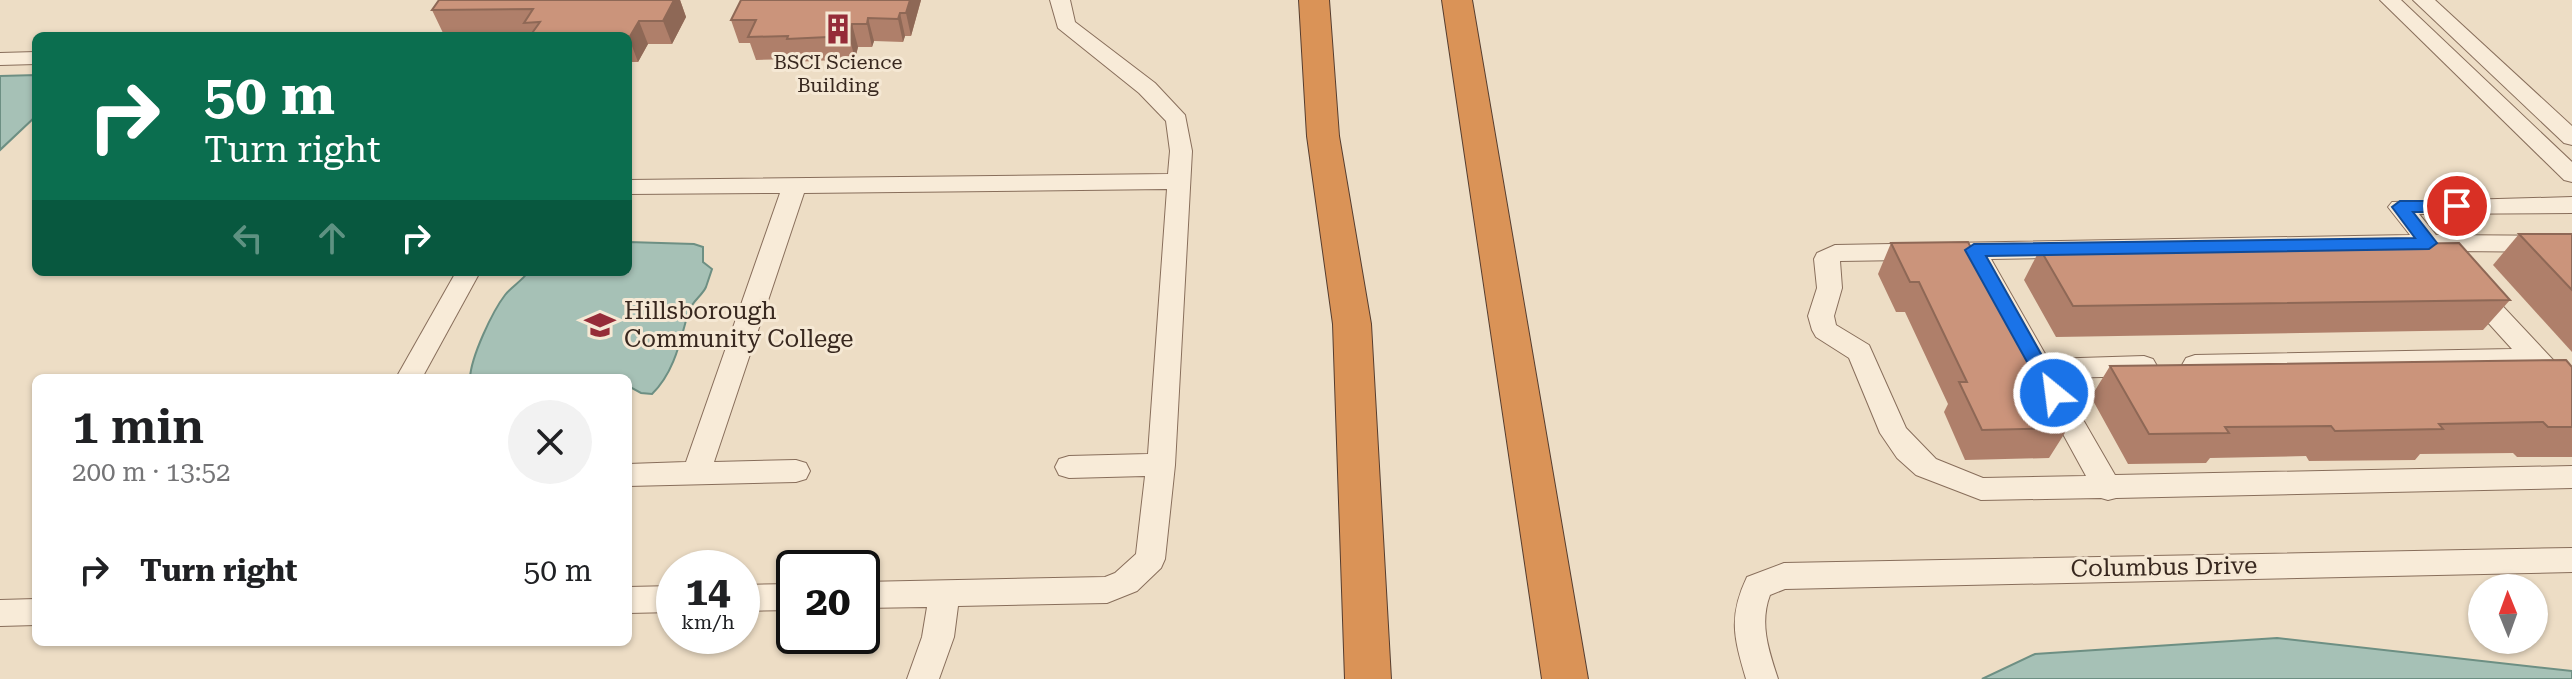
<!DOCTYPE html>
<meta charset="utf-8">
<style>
:root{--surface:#fff;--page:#f2f2f2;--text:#202124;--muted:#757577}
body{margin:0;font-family:"Roboto Serif",serif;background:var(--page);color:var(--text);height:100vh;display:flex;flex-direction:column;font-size:30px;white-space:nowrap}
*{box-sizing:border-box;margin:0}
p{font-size:26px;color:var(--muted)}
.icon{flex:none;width:44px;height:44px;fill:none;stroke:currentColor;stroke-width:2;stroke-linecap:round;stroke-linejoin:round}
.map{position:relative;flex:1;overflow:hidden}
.details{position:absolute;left:32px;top:374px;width:600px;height:272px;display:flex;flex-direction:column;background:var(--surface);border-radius:12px;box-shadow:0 2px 6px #0004}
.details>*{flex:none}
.banner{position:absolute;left:32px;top:32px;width:600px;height:244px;border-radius:12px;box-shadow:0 2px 6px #0004;background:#0b6e4f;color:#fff;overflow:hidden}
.needle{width:52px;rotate:359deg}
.controls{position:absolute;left:2468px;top:574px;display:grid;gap:16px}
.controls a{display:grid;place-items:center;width:80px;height:80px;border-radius:50%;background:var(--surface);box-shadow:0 2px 6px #0004;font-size:40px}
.speed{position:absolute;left:656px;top:550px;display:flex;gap:16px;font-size:40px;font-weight:700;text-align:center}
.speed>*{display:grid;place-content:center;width:104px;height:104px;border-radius:50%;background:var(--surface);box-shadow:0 2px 6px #0004;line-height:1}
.speed small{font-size:20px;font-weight:400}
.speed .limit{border:4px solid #111;border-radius:12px;background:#fff;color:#111}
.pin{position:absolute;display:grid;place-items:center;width:68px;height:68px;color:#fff;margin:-34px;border:4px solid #fff;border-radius:50%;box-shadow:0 2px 8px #0007}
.me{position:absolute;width:88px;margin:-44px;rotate:331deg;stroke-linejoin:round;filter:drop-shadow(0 0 6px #0008)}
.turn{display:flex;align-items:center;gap:28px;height:168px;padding:0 40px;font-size:36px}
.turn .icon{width:104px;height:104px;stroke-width:2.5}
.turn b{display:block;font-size:56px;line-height:68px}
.lanes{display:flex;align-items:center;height:76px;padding:0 40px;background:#0003;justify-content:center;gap:40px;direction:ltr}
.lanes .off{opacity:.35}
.round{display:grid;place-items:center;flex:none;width:84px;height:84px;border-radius:42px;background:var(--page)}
.head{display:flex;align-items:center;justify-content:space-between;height:136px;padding:0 40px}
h1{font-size:48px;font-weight:600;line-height:60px}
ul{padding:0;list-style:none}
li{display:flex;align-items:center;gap:24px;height:120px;padding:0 40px}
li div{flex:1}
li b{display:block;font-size:30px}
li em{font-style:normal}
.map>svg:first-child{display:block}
.water{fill:#a6c1b6;stroke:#6d8f83;stroke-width:2}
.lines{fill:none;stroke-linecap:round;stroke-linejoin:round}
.minor-casing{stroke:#886e5b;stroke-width:2}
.highway-casing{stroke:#563d2f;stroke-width:2}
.minor{fill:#f8ebd8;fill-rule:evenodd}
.highway{fill:#da9357;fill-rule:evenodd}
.wall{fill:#af7f6a}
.shaded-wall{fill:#8e6856}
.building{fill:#cb947b;stroke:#8e6856;stroke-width:2}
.route{fill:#1a73e8;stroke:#114b97;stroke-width:2}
.labels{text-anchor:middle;stroke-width:6;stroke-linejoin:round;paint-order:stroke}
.far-poi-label{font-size:20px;fill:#38281f;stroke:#f5e8d4}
.poi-label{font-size:24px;fill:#38281f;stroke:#f5e8d4;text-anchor:start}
.street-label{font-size:24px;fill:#38281f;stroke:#f5e8d4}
</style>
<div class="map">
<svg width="2572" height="679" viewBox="0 0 2572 679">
<rect width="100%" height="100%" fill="#edddc5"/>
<!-- water -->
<g class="water">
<polygon points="36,75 36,116 0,150 0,76"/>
<path d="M628 242 694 244 703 247V262L712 269C710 275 708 281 706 287 702 296 691 302 688 313 680 342 674 373 652 394L641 393 628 386V378H470C471 357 492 312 505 295 512 286 522 281 528 272H628Z"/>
<polygon points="2277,638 2572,671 2572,679 1982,679 2035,654"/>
</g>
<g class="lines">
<!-- minor casing -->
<g class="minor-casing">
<g id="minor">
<polygon points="1050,0 1070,0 1075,22 1155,83 1185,115 1192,151 1175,465 1165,559 1161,568 1137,591 1107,603 958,606 954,637 939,679 907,679 922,637 927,607 862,608 862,582 1105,577 1115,573 1136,554 1145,476 1069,478 1059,475 1055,467 1059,459 1069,456 1148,454 1167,189 804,193 714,462 796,460 806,463 810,471 806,479 796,482 628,486 628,464 686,462 780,193 628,194 628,180 1168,174 1170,151 1166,121 1139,93 1058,28"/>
<polygon points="2380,0 2401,0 2572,162 2572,182 2564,180"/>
<polygon points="2413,0 2435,0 2572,126 2572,145 2564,143"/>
<polygon points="36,52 36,64 0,65 0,53"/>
<path d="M2572 197V213L2419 214 2436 235 2572 236V252L2451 251 2572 380V407L2562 404 2529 368 2195 375 2186 372 2182 365 2186 358 2195 355 2512 349 2423 251 1991 259 2048 359 2144 356 2153 359 2157 366 2153 373 2144 376 2059 378 2115 475 2572 466V488L2116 498 2108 500 2101 498 1981 500 1916 475 1897 458 1880 433 1849 358 1816 337 1812 330 1808 316 1817 288 1814 259 1817 253 1835 245 2410 235 2388 207 2392 202ZM1967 259 2086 476 1983 478 1936 459 1906 428 1869 345 1836 325 1834 316 1842 288 1840 261Z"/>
<polygon points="456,272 480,272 422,378 396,378"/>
<path d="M2572 548V572L1785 589 1770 595C1759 624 1769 651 1778 679H1746C1734 638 1728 617 1747 577L1784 563Z"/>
<polygon points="794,584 794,610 742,611 742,585"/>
<polygon points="674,586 674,612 628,613 628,587"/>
<polygon points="36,599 36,625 0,626 0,600"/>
</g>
</g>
<!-- highway casing -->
<g class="highway-casing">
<g id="highway">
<polygon points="1299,0 1329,0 1339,136 1371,324 1391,679 1345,679 1333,324 1307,136"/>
<polygon points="1442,0 1472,0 1588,679 1542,679"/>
</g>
</g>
<!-- minor -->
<use href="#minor" class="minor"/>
<!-- highway -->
<use href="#highway" class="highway"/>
</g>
<!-- wall -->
<g class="wall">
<polygon points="439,0 680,0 686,17 672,44 648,44 638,62 628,62 628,36 530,36 528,32 443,33 432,10"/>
<polygon points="921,0 911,36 905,36 903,42 874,41 872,47 858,47 855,59 794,62 793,59 756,60 750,43 739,43 731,20"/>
<polygon points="2519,234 2572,234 2572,352 2493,265"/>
<polygon points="1891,243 2068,428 2049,458 1965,460 1944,412 1948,404 1905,312 1896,312 1878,274"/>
<polygon points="2390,244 2510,300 2483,330 2056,337 2024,280 2040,249 2111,252 2386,248"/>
<polygon points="2110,366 2572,367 2572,457 2517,457 2513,453 2420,454 2415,460 2309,461 2306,456 2210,458 2206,463 2128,464 2091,397"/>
</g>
<!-- shaded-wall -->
<g class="shaded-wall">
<polygon points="674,0 680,0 686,17 672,44 663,21"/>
<polygon points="910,0 921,0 911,36 906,13"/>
<polygon points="900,13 905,36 903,42 898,19"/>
<polygon points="868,18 874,41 872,47 867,24"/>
<polygon points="639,21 648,44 638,62 629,38"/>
<polygon points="852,24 858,47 855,59 849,36"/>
</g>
<!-- building -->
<g class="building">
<polygon points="439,0 674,0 663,21 639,21 629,38 628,36 530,36 540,22 524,23 533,9 432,10"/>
<polygon points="741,0 910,0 906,13 900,13 898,19 868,18 867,24 852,24 849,36 787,39 788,36 748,37 756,20 731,20"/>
<polygon points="2519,234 2572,234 2572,290"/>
<polygon points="1968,242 2068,428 1982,430 1959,382 1967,382 1919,282 1910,282 1891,243"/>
<polygon points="2459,243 2510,300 2073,306 2040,249 2109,248 2111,252 2297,245 2300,249 2393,248 2390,244"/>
<polygon points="2566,360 2572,367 2572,427 2548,427 2543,422 2439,424 2443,429 2335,431 2331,426 2225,427 2229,433 2149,434 2110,366"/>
</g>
<!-- route -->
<polygon class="route" points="2400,201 2457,201 2465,206 2457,212 2413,212 2437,243 2429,249 1986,256 2063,393 2054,400 2047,398 1965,250 1974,244 2415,238 2392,207"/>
<!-- icons -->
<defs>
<g id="building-bare" transform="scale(2.4)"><path d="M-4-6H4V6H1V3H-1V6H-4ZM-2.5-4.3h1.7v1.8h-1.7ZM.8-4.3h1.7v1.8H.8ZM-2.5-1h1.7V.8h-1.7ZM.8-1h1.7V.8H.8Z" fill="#952c38" stroke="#f5e8d4" stroke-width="2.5" paint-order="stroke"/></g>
<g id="university-bare" transform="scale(2.4)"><path d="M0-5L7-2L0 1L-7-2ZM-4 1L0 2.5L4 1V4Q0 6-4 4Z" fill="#952c38" stroke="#f5e8d4" stroke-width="2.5" paint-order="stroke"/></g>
</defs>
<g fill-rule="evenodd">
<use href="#building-bare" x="838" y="29"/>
<use href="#university-bare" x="600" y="325"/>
</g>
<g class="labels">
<!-- far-poi labels -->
<g class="far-poi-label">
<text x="838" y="69">BSCI Science<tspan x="838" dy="23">Building</tspan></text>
</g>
<!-- poi labels -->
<g class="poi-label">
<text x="624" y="319">Hillsborough<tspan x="624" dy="28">Community College</tspan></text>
</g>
<!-- street labels -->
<g class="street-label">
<text transform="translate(2164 567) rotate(-1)" y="8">Columbus Drive</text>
</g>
</g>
</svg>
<div class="controls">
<a><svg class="needle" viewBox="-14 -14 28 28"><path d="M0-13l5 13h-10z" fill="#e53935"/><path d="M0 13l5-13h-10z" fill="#757577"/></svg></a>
</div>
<div class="speed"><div>14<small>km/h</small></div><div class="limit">20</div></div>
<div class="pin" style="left:2457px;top:206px;background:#d93025"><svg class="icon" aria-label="arrive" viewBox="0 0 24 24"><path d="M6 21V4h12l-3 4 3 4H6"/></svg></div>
<svg class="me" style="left:2054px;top:393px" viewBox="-20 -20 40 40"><circle r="17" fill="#1a73e8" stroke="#fff" stroke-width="3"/><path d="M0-11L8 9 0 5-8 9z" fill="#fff"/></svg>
<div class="banner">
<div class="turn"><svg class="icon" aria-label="right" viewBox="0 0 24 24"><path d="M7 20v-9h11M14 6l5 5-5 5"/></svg><div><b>50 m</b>Turn right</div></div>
<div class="lanes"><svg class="icon off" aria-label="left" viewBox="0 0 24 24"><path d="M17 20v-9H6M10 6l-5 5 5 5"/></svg><svg class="icon off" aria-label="ahead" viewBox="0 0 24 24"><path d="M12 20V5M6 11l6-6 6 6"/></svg><svg class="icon" aria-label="right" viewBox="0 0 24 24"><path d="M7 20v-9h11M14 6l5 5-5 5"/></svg></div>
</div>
<section class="details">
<div class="head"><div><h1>1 min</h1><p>200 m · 13:52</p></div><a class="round"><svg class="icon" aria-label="close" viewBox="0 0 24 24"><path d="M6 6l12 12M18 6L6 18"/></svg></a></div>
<ul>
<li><svg class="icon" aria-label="right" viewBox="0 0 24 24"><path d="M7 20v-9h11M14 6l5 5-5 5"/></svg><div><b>Turn right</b></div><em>50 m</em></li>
</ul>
</section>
</div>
